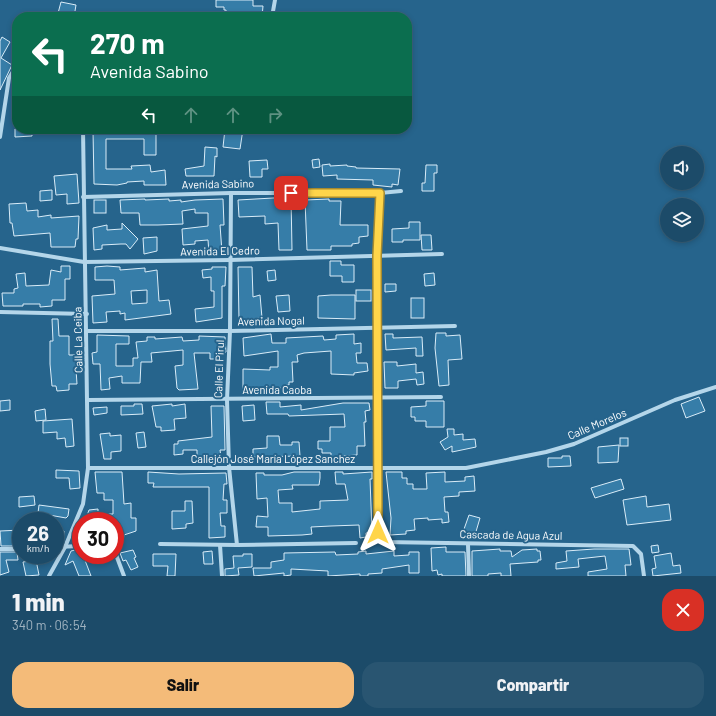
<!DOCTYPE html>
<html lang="es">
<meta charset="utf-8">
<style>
:root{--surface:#1c4b69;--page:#295571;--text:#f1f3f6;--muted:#a0b3c0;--line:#3a637d;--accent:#f4bb79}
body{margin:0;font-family:Barlow,sans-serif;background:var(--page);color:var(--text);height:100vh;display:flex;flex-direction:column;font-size:15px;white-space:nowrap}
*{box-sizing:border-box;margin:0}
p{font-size:13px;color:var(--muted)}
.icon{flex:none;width:22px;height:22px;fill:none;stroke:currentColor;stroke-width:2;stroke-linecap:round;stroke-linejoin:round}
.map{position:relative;height:576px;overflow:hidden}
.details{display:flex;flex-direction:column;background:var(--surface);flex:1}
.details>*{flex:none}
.banner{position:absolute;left:12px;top:12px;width:400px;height:122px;border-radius:16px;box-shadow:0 2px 6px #0003,0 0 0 1px var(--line);background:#0b6e4f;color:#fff;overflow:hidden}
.tools{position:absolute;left:660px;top:146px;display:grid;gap:8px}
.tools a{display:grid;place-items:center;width:44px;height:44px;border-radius:50%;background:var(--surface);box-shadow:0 2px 6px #0003,0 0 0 1px var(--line);font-size:20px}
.speed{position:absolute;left:12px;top:512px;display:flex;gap:8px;font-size:20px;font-weight:700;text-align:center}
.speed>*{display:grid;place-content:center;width:52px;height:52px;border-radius:50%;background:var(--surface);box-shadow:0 2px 6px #0003,0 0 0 1px var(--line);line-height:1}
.speed small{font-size:10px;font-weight:400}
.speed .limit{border:6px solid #d22;background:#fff;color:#111}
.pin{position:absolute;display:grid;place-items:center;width:34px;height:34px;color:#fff;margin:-17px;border-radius:8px;box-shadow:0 2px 6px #0006}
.me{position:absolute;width:44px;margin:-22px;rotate:0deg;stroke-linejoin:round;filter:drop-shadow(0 0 3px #0008)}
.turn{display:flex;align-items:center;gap:14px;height:84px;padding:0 12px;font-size:18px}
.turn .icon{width:52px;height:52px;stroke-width:2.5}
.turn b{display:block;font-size:28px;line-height:34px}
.lanes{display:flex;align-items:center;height:38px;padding:0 12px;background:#0003;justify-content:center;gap:20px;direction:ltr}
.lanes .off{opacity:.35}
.round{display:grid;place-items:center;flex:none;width:42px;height:42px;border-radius:16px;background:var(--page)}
.overview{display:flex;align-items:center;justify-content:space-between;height:68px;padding:0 12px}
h1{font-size:24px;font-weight:800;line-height:30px}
.button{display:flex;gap:8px;margin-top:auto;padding:8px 12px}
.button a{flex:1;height:46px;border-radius:16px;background:var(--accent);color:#111;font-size:16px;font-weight:800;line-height:46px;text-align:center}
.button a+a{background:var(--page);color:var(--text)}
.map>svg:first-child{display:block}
.building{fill:#367da8;stroke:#d9ecf8;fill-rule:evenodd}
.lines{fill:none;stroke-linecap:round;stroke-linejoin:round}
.minor{stroke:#b4d6ea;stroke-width:4}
.route-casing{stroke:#a68a30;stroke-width:10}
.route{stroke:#ffd54a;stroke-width:7}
.labels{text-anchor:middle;stroke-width:4;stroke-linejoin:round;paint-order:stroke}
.street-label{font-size:11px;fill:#fff;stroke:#26648c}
</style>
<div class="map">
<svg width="716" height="576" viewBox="0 0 716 576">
<rect width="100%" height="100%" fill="#26648c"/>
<!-- building -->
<g class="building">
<polygon points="216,0 253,0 253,6 263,6 262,17 226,16 226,10 224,10 224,7 216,7"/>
<polygon points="61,2 76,5 74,17 57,17"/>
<polygon points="2,37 10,42 1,58 12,65 0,90 0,41"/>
<polygon points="15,129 32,129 32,136 15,137"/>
<polygon points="107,129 156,130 156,155 144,155 144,139 106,139 106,169 132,169 131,166 150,165 151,172 165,170 166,185 144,185 144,181 127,182 127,183 117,185 94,184 93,131 107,131"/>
<polygon points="225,129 243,129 240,149 223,147"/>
<polygon points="205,147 217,148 217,157 215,156 214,176 186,176 185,169 204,166"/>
<polygon points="319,159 320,167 313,168 312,160"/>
<polygon points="267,160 268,169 262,169 262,177 250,177 249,161"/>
<polygon points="330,164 330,166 347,165 347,166 356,167 356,168 400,169 398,185 392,184 392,187 373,185 373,180 337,179 337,175 323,176 322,165"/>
<polygon points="426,165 437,165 437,173 434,173 434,191 422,191 422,183 425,183"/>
<polygon points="77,174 79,203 67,204 67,194 56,195 54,176"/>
<polygon points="52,190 52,200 40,201 40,191"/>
<polygon points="291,197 292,250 279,250 278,223 265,224 265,216 239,217 238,200"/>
<polygon points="145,199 145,200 169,199 169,201 181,200 181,202 195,200 223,199 224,225 220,225 222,252 209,253 208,240 195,241 195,244 183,245 182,229 208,226 208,213 195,213 195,209 182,211 183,224 158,225 140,225 139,213 121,213 120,200"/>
<polygon points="329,199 329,201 341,201 340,225 368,225 368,236 359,237 359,243 352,244 352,246 331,246 331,250 307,250 305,200"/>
<rect x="94" y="200" width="12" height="13"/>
<polygon points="26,203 27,211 38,210 38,217 51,215 51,218 79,216 78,239 76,239 75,247 51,247 50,233 14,236 12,223 10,223 9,204"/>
<polygon points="409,222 420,222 420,240 403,240 403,242 392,242 392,229 409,228"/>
<polygon points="122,223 138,239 130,249 126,244 121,244 102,245 102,249 94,250 93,228 107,225 107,230 122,229"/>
<polygon points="421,235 431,235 432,250 422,250"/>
<polygon points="157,237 157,251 144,254 143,238"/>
<polygon points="330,261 341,261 341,265 354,265 354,282 342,282 342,276 330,276"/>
<polygon points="61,266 70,266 70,279 65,279 65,300 52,300 52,306 40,307 40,304 23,304 23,306 3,306 2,293 14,293 14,289 18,288 16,274 25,273 26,286 49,285 51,270 61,272"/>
<path d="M107 266 120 267V270L145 268V272L157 270 159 301 169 300 171 314 125 320V313L120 314V311L106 312 107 322 93 323 92 296 115 294 114 280H95V267ZM147 290V303L132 304 131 291Z"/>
<polygon points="212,267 226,267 225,286 222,286 222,318 196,322 195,309 214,307 214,291 211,291 211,277 203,278 202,270 212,269"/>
<polygon points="238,267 252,267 253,297 260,295 262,318 239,320"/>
<polygon points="275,270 276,280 268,281 267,271"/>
<polygon points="434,273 435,285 425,286 424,274"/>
<polygon points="385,284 396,284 396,291 385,292"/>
<rect x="356" y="290" width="15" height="11"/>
<polygon points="289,295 290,311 278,312 276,296"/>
<polygon points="331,295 355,295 355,319 318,318 318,296"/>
<rect x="411" y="298" width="13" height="20"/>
<polygon points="52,319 58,319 59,336 69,336 69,355 75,355 77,384 69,384 69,390 57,391 56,386 52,386 50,364 50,341 53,341"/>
<polygon points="436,333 446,333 446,336 460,335 462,359 448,360 449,385 439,386 435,348"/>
<polygon points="271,334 272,343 286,343 286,338 323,336 324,340 336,339 336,335 354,334 354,344 361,343 361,353 356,353 357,363 367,363 368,371 354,373 354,375 331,374 331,351 304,353 297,355 298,362 292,362 293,382 289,382 289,385 285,385 286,388 243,389 243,369 270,370 270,367 278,367 278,351 244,356 243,338"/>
<polygon points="385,334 393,334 393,338 422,337 423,356 416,356 416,348 386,350"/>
<polygon points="97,335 129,336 129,344 116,344 116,366 133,366 133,358 138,358 136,342 147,341 147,337 155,337 155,339 182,337 183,341 199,340 199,336 225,337 226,352 217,353 217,359 210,359 210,353 194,353 198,389 179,390 177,388 175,366 183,365 183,350 151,353 152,362 141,362 140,383 122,383 122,376 109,378 110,389 101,390 100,364 93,364 92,353 97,352"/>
<polygon points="384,362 397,362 397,366 416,364 416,373 423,372 424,384 417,385 416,379 398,381 398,388 385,388"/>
<polygon points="699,397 705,411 686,418 681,404"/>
<polygon points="10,400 10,410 0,411 0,401"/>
<polygon points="426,401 444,401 444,427 426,427 426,421 415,421 415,417 411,417 411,407 426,406"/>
<polygon points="266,402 280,402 280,407 301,405 301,410 343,403 369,403 370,410 365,411 366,422 364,422 365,446 357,446 357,455 331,457 331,453 322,453 322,449 318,449 318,441 330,441 330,427 345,427 344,414 289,416 288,414 267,414"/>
<polygon points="134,404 142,404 143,414 121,415 121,406 134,406"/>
<polygon points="172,404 172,406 185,404 186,418 174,419 175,430 161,431 161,427 156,427 152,406"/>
<polygon points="254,405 255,420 243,421 242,406"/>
<polygon points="211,406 224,406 225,450 220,450 221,457 197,459 197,450 183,450 183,454 174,455 174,444 178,444 178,441 212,437"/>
<polygon points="107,407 107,413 94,415 93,408"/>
<polygon points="45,409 46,420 36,421 35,411"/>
<polygon points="72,419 74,446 66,447 65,438 57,439 57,432 43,433 43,421"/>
<polygon points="447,429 454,429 454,435 463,434 463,440 475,439 476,447 452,452 452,446 445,450 440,442 448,437"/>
<polygon points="144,432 146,447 138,448 136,433"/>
<polygon points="110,433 110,436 121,435 121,451 111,452 111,459 104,459 100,434"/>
<polygon points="267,436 279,436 280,445 292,445 292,442 299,442 300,456 253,457 253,449 267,448"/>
<rect x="620" y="438" width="8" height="8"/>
<polygon points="619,445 618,462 598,463 598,447"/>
<polygon points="562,456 570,456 571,466 548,467 548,458 562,458"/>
<polygon points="56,470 79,471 80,488 70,489 69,478 56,478"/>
<polygon points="95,472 122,472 124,504 131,503 131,518 136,518 136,531 124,535 124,538 115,538 115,521 85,521 89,510 98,509 98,514 113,514 113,500 104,500 104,493 97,493"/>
<polygon points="148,472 179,474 226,473 227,484 224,484 223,500 227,500 227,513 220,513 221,526 225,526 225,537 209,538 209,487 153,487 154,483 148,483"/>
<polygon points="294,472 320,472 320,478 319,485 292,485 293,489 278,490 279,503 292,503 292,512 320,509 320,501 348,500 345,484 336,484 335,472 343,472 343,474 372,472 372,479 370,479 372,532 366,533 366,537 360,538 359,525 331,526 311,527 312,534 302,535 268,536 268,527 256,527 257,516 268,517 267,498 257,499 256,473 264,473 264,475 282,475"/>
<polygon points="386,472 402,472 402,478 407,478 407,484 413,484 413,489 427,489 426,473 445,472 445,482 465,481 465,477 474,476 475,491 459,492 459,496 444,497 445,512 448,512 449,522 442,523 442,519 428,520 428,518 414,519 415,530 406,531 406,534 390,535 391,518"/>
<polygon points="621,479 624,489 595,498 591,488"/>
<polygon points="34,496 35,505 19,507 19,497"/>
<polygon points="646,496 647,507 669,504 671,520 627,525 623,500"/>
<polygon points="185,501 192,501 193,523 186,524 186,528 172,529 172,511 185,511"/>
<polygon points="39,505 69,509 68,516 66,518 38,513"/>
<polygon points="469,515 480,518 475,535 463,532"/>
<polygon points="21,530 21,540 17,541 17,546 1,546 0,531"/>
<polygon points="64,531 63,542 57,542 57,539 55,540 55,532"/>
<polygon points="658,545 659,552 652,553 651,546"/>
<polygon points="446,547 446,552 465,552 466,576 442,576 442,574 438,575 437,570 432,571 431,548"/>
<polygon points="500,549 500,551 511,551 512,557 522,550 537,549 537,551 540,551 541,560 538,560 538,562 510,564 511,576 501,576 501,573 488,574 488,576 472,576 472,551"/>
<polygon points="594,549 629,549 631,565 625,565 626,576 588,576 588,572 607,569 605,556 578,559 579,567 556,569 556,563 567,561 566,551"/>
<polygon points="75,550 81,551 81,555 83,555 91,576 79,576 73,561 65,565 71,551"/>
<polygon points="133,550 136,557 134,558 138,567 131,570 126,560 123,561 120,553"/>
<polygon points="212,551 213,564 204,564 203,552"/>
<polygon points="366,551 366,554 394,551 394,556 409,555 409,552 419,552 419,573 409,573 409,565 382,569 382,573 368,574 368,576 360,576 360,574 328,576 328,571 291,569 291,575 284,576 284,573 254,576 253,568 271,568 271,562 284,560 284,553 335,552 336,555 358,554 358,552"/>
<polygon points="0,552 17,552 18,560 6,560 9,572 0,575"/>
<polygon points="671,553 673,566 680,565 681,573 653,576 652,569 656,568 654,556"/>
<polygon points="153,554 176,554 175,576 167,576 168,566 153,566"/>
<polygon points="243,554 252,554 252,567 238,568 239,575 225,576 225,569 234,568 233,556 243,556"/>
<polygon points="36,560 39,575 26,576 23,562"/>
</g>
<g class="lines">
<!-- minor -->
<g class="minor">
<polyline points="272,17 275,0"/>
<polyline points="0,137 9,78 17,65"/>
<polyline points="231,193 230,331 227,400 229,467 237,545"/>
<polyline points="380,193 377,256 378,537 383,542 633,546 641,554 644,576"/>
<polyline points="83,197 231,193 380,193 401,191"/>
<polyline points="0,248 84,262 230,260 442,254"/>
<polyline points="0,312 87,314"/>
<polyline points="88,331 230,331 455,326"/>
<polyline points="88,400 441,397"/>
<polyline points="88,468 466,468 546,452 574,444 675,400 716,387"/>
<polyline points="160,544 237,545 356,543"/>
<polyline points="468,544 469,576"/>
<polyline points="220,545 222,576"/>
<polyline points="55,547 81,546"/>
<polyline points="0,549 21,549"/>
<polyline points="115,552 124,576"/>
<polyline points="49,576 65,547 83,504 88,468 83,129"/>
</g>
</g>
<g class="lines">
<!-- route casing -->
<g class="route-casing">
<polyline id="route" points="291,193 380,193 377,256 378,532"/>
</g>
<!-- route -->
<use href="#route" class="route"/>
</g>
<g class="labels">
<!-- street labels -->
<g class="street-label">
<text transform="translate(218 184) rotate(-1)" y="4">Avenida Sabino</text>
<text transform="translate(220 251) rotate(-1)" y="4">Avenida El Cedro</text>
<text transform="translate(271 321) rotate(-1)" y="4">Avenida Nogal</text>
<text transform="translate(78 340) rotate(-91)" y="4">Calle La Ceiba</text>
<text transform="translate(219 369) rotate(-88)" y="4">Calle El Pirul</text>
<text x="277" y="394">Avenida Caoba</text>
<text transform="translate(597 424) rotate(-23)" y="4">Calle Morelos</text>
<text x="273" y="463">Callejón José María López Sanchez</text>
<text transform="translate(511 535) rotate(1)" y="4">Cascada de Agua Azul</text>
</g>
</g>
</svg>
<div class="tools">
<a><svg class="icon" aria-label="sound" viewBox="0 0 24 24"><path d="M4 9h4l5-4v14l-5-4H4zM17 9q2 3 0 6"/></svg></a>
<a><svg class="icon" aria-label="layers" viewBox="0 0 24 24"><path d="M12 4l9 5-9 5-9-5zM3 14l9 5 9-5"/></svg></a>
</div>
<div class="speed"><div>26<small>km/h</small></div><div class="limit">30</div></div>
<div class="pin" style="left:291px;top:193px;background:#d93025"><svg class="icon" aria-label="arrive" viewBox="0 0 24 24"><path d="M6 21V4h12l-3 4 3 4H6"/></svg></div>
<svg class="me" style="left:378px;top:532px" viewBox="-20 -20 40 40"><path d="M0-17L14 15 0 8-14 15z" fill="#ffd54a" stroke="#fff" stroke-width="4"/></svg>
<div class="banner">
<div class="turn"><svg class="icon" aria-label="left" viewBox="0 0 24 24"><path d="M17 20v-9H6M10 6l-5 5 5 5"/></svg><div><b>270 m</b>Avenida Sabino</div></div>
<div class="lanes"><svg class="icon" aria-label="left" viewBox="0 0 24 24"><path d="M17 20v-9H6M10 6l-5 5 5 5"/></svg><svg class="icon off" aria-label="ahead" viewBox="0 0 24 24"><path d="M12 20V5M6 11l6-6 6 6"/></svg><svg class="icon off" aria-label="ahead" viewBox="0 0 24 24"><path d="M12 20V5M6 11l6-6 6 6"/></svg><svg class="icon off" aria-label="right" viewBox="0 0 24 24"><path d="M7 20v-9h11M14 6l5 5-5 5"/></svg></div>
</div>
</div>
<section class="details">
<div class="overview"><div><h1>1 min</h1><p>340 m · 06:54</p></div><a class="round" style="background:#d93025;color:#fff"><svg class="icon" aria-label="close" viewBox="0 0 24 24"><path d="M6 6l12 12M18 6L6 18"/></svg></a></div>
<div class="button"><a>Salir</a><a>Compartir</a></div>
</section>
